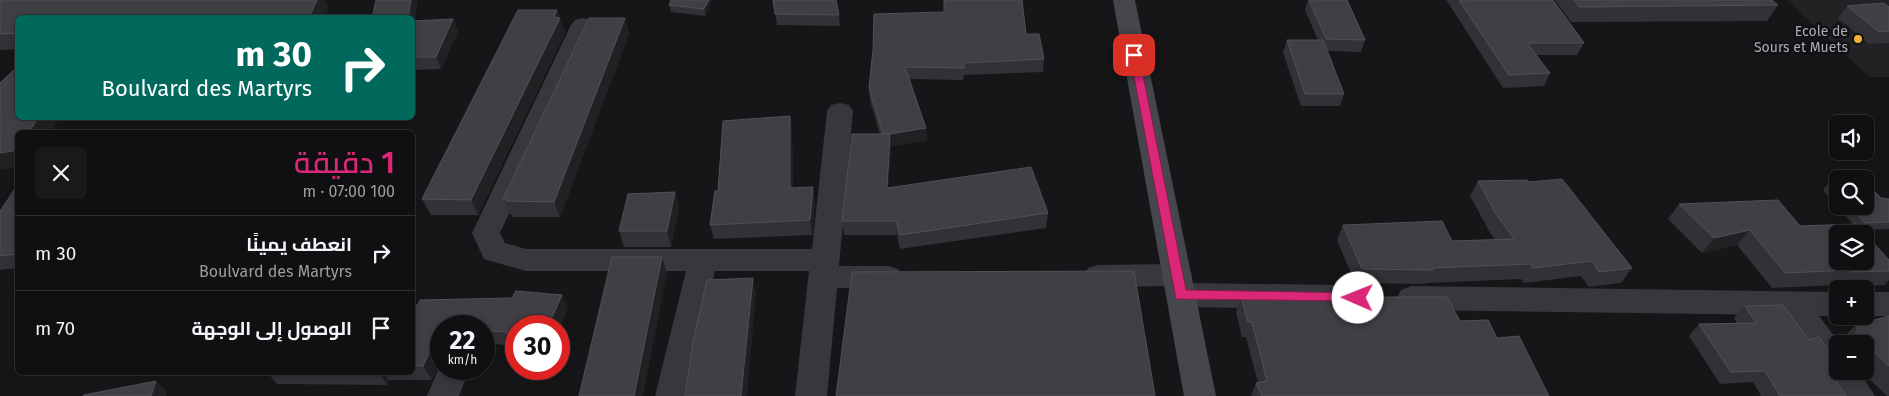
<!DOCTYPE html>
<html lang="ar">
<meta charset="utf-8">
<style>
:root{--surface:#101012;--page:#19191b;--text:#f1f3f6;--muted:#9c9d9f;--line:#303032;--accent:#db2777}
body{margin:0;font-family:"Fira Sans",Cairo,sans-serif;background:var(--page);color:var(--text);direction:rtl;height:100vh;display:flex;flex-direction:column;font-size:19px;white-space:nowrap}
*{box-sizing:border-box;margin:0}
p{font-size:16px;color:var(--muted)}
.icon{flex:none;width:28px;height:28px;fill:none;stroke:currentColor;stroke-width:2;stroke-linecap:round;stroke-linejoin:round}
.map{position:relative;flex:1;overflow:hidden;direction:ltr}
.drawer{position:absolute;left:15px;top:130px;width:400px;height:245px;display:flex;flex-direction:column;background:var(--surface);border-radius:8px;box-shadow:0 2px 8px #0003,0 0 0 1px var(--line);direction:rtl}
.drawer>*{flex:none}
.guide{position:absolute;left:15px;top:15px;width:400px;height:105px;border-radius:8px;box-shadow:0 2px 8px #0003,0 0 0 1px var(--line);direction:rtl;background:#00695c;color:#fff;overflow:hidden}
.fabs{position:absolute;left:1829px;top:115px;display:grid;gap:10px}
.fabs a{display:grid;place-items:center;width:45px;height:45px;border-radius:8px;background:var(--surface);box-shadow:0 2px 8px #0003,0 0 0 1px var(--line);font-size:25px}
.speed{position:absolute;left:430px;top:315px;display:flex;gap:10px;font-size:25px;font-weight:700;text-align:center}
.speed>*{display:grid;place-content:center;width:65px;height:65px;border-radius:50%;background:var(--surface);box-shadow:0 2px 8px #0003,0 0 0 1px var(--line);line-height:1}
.speed small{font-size:12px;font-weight:400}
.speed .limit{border:8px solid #d22;background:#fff;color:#111}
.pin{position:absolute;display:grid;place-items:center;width:42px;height:42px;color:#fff;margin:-21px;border-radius:10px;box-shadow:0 2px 8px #0006}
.me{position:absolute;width:55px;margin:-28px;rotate:271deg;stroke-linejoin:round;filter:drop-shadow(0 0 4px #0008)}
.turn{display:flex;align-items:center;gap:18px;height:105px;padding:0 20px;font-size:22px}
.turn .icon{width:65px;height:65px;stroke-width:2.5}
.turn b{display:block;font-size:35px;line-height:42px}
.round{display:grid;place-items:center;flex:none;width:52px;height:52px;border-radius:8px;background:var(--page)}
.summary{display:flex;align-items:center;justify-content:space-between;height:85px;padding:0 20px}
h1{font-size:30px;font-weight:600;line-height:38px;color:var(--accent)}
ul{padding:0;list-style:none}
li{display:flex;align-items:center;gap:15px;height:75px;padding:0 20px;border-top:1px solid var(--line)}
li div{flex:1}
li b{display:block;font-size:19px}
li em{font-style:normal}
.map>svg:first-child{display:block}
.built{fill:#222225}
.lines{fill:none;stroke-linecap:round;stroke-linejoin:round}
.street{fill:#37383d;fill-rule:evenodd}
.secondary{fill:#45474d;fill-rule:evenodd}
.wall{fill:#323236}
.shaded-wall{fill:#212124}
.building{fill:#3f3f44;stroke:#4f5156;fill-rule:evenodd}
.route{fill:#db2777;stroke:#8e194d}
.poi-dot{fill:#f2b134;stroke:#111113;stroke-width:2}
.labels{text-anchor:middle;stroke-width:5;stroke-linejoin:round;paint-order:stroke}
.poi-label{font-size:14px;fill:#a8adb8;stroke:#111113;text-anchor:end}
</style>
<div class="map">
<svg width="1889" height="396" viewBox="0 0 1889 396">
<rect width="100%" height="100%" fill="#161618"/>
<!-- built -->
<polygon class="built" points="1787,0 1889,0 1889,77 1869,77"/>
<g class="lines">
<!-- street -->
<g class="street">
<polygon points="583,18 591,20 595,25 500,233 505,243 526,249 812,249 827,111 831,105 840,103 849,105 853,111 839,266 888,266 898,269 903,277 898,285 888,288 837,288 827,396 795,396 809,271 715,271 687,396 655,396 686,271 526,271 484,259 472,233 571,25 575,20"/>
<polygon points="1177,264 1187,267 1192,275 1187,283 1336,285 1347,289 1351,297 1347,305 1336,309 1181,307 1170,303 1166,295 1171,286 1098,287 1088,284 1083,276 1088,268 1098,265"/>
<polygon points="1412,286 1838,292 1838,316 1819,316 1840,344 1838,344 1838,371 1859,371 1875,396 1841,396 1785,315 1412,310 1401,306 1397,298 1401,290"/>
<rect x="1865" y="292" width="24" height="24"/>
<polygon points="441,363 441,369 470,369 459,396 427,396"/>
</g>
<!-- secondary -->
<polygon class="secondary" points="1113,0 1135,0 1216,396 1184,396"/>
</g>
<!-- wall -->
<g class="wall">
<polygon points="0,0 329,7 324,18 18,18 18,49 0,50"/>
<polygon points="773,0 839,15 840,26 777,25"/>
<polygon points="1308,0 1347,0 1365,40 1361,52 1328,51 1344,94 1340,106 1301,106 1283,52 1287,40 1318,40 1305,10"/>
<polygon points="1447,0 1553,0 1584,43 1577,55 1536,55 1550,73 1544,86 1503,88 1447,1"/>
<polygon points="1555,0 1772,0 1778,5 1767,21 1571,22"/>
<polygon points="669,5 710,6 705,16 671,12"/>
<polygon points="1847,6 1889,7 1889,43 1869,44 1838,18"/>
<polygon points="557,10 565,33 478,215 431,215 422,199"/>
<polygon points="412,18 415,21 453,19 458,31 441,69 412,70"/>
<polygon points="625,18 629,34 560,217 513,217 512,215 510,215 503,199"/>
<polygon points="1026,34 1044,59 1043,72 964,75 963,80 910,79 927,140 891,146 888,187 1048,213 1046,228 900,249 897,235 844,235 842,221 880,134 870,101 869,88 873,50"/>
<polygon points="790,116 792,131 793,188 815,202 812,235 714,239 710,225 718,191"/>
<polygon points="18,118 70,118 69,119 59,118 51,132"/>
<polygon points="1478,181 1529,182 1632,268 1621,283 1589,287 1581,276 1524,283 1521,279 1426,283 1425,284 1355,283 1337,240 1343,225 1452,241 1495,240 1488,229 1470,196"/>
<polygon points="1829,183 1838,183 1838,206 1865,206 1881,198 1889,199 1889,229 1861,230 1889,260 1889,280 1884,285 1837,287 1835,285 1772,288 1737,245 1702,253 1668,219 1679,204 1800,226 1853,224 1823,190"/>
<polygon points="18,184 18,268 0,270 0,210 1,210"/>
<polygon points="675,192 679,208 671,247 624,247 619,231"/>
<polygon points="562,295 568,309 516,326 516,346 484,343 484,326 441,326 441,364 440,362 432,380 389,380 387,385 277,384 267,372 412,372 412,305"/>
<polygon points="1241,297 1460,321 1497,338 1549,396 1251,396 1256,383 1258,383 1246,337 1242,337 1236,312"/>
<polygon points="1745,306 1809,340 1838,364 1838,371 1832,375 1846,396 1761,396 1753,382 1720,384 1689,336 1699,324 1737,323 1734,318"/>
<polygon points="1889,316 1889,396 1887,396 1861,371 1865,371 1865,344 1842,344 1840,340 1856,325"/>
</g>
<!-- shaded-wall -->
<g class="shaded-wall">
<polygon points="317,0 325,0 329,7 324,18 309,18"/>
<polygon points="411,0 418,0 413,33 412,18 408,18"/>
<polygon points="709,0 712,0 710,6 705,16 704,9"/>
<polygon points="557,10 560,19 560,18 565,33 478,215 471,200"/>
<polygon points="625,18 629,34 560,217 554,202"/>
<polygon points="453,19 458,31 441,69 436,57"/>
<polygon points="790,116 792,131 793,203 790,188"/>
<polygon points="38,118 59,118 51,132 29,132"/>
<polygon points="926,128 927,140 891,146 887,202 883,135"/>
<polygon points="18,150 18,167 0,170 0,153"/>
<polygon points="813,187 815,202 812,235 810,220"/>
<polygon points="675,192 679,208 671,247 667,231"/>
<polygon points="1750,230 1737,245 1702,253 1714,238"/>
<polygon points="662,257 667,273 643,396 634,396"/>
<polygon points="753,278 756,294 747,396 741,396"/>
<polygon points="562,295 568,309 559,330 559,326 548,326"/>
<polygon points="432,347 436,353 434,353 440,362 432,380 423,366"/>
<polygon points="378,372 383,372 389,380 387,385"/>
<polygon points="156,381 167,392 166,396 151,396"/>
</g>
<!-- building -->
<g class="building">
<polygon points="0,0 317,0 309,18 18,18 18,33 0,34"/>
<polygon points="376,0 411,0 408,18 372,18"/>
<polygon points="671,0 709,0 704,9 669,5"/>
<polygon points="773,0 836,0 839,15 775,14"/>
<polygon points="944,0 1022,0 1026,34 1039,34 1044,59 964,63 964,68 905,67 926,128 890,134 883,134 869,88 873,50 874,14 944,12"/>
<polygon points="1309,0 1347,0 1365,40 1326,39"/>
<polygon points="1459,0 1553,0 1584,43 1527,43 1550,73 1509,75"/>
<polygon points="1574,0 1772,0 1778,5 1579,7"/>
<polygon points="1884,3 1889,7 1889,31 1879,32 1847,6"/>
<polygon points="518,10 557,10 554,17 560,18 471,200 422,199"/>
<polygon points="589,18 625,18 554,202 506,201 507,199 503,199"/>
<polygon points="453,19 436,57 412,57 412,21"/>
<polygon points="1287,40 1323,40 1344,94 1305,94"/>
<polygon points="18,66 18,118 38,118 29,132 18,132 18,150 0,153 0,83"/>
<polygon points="790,116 790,188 813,187 810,220 710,225 715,191 718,191 723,121"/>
<polygon points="852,134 890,134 887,188 1031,167 1048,213 900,235 896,221 842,221"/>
<polygon points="1562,179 1632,268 1599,272 1592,261 1533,268 1531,264 1432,268 1433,270 1362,269 1343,225 1442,221 1452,241 1514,239 1496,214 1478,181 1527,180 1529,182"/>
<polygon points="1865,182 1881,198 1889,199 1889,222 1865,223 1850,206 1865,206"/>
<polygon points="1829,183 1838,183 1838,193"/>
<polygon points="18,184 18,254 0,256 0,210 1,210"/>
<polygon points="675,192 667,231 619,231 628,194"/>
<path d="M1778 200 1800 226 1856 224 1889 260V271L1851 272 1849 270 1785 273 1750 230 1714 238 1679 204ZM1838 234H1865V261H1838Z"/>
<polygon points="612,257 662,257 634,396 579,396"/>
<polygon points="1134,271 1155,396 836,396 852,272"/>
<polygon points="753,278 741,396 685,396 693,342 707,280"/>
<polygon points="516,291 562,295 548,326 516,326 516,333 484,330 484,326 441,326 441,353 434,353 434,349 432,347 423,366 412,366 412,305 418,305 420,300 512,298"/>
<polygon points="1241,297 1447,297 1460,321 1488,320 1497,338 1519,336 1549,396 1262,396 1256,383 1267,381 1252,322 1248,322"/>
<polygon points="1783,305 1809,340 1819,337 1838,364 1838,368 1828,368 1846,396 1780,396 1765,371 1731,372 1699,324 1756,323 1745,306"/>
<polygon points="1889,316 1889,366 1876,354 1865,354 1865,344 1856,344 1856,331 1858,329 1856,325"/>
<polygon points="156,381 151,396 83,396 84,395"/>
</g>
<!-- route -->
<polygon class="route" points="1134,52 1139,55 1186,290 1358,293 1363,294 1365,298 1363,301 1176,299 1130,55"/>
<!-- markers -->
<circle class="poi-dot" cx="1858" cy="39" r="5"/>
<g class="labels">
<!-- poi labels -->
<g class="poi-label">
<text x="1848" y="36">Ecole de<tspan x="1848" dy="16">Sours et Muets</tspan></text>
</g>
</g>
</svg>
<div class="fabs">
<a><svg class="icon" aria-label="sound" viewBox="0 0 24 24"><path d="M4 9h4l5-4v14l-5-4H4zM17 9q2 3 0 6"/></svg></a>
<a><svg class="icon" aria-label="search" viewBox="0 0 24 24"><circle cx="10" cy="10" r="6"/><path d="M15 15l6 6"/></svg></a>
<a><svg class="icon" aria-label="layers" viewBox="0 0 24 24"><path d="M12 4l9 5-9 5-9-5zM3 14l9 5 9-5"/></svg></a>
<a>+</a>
<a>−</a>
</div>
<div class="speed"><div>22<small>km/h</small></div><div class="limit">30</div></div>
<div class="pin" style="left:1134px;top:55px;background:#d93025"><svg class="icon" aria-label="arrive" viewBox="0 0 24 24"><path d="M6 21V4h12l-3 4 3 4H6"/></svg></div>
<svg class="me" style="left:1358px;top:298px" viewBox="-20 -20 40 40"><circle r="19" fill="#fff"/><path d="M0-13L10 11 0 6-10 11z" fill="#db2777"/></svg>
<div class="guide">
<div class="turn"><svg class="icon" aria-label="right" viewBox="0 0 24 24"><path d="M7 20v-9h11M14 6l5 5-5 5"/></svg><div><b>30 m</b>Boulvard des Martyrs</div></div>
</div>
<section class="drawer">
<div class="summary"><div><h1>1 دقيقة</h1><p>100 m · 07:00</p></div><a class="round"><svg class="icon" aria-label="close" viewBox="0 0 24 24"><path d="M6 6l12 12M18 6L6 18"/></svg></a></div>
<ul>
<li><svg class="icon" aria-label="right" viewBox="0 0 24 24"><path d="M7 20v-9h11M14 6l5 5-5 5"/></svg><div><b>انعطف يمينًا</b><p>Boulvard des Martyrs</p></div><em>30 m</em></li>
<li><svg class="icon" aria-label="arrive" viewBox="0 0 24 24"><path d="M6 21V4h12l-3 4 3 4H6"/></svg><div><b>الوصول إلى الوجهة</b></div><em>70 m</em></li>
</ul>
</section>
</div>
